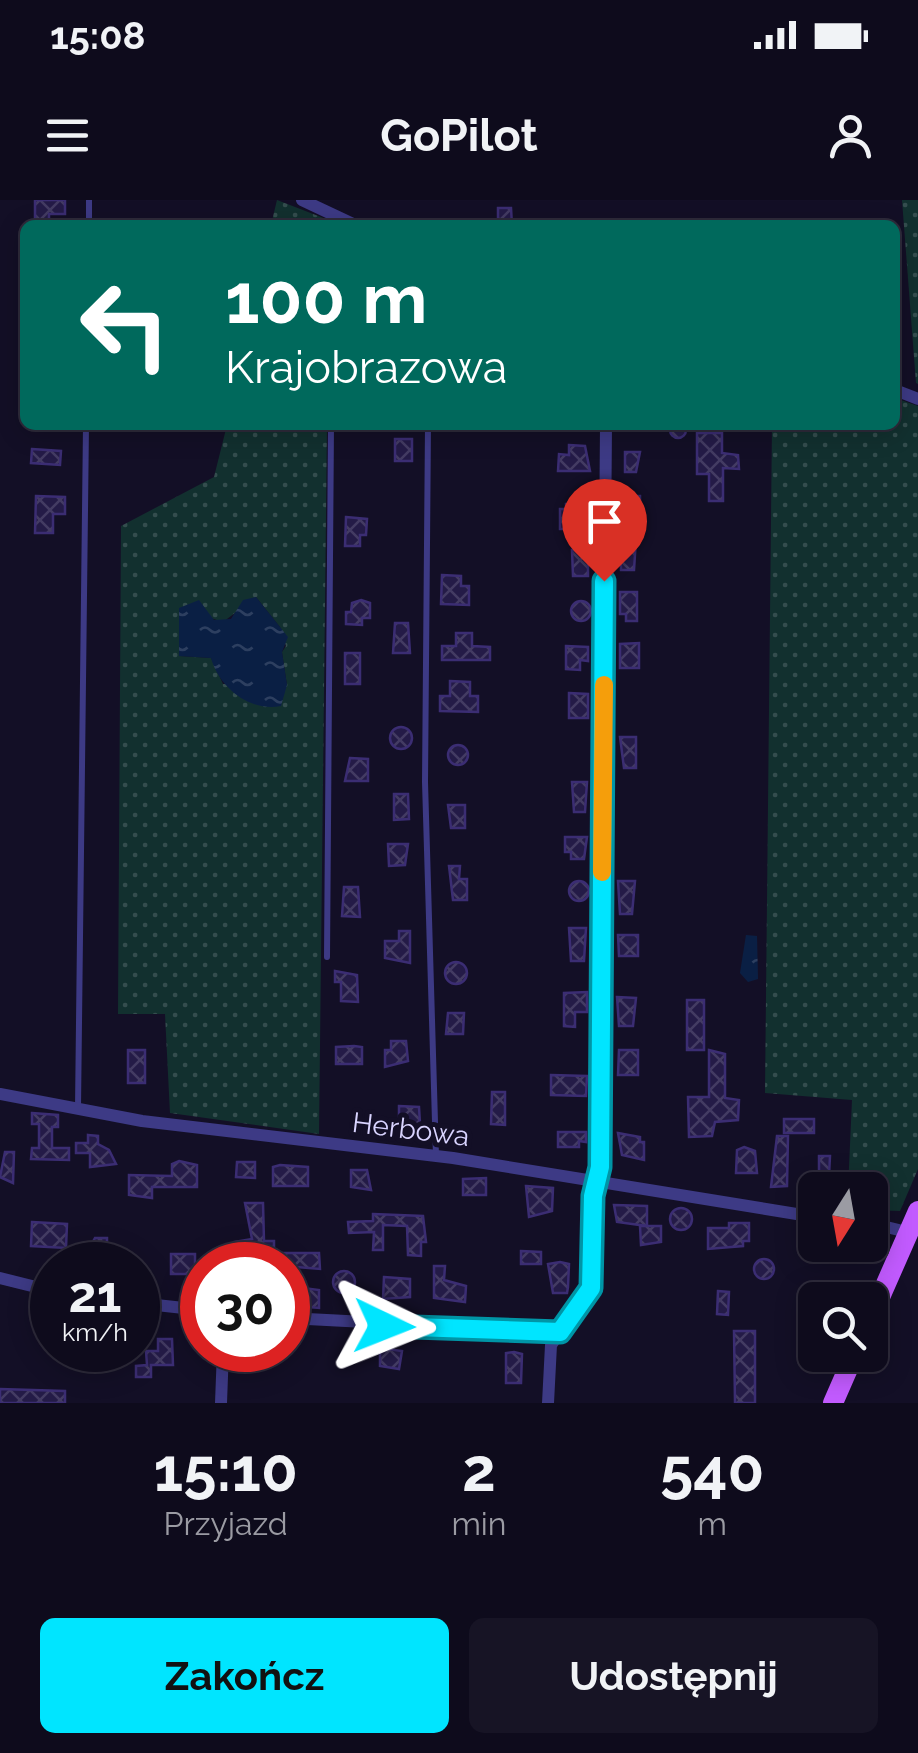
<!DOCTYPE html>
<html lang="pl">
<meta charset="utf-8">
<style>
:root{--surface:#0e0b1c;--page:#171425;--text:#f1f3f6;--muted:#9b9ba3;--line:#2e2b3b;--accent:#00e5ff}
body{margin:0;font-family:Raleway,sans-serif;background:var(--page);color:var(--text);height:100vh;display:flex;flex-direction:column;font-size:38px;white-space:nowrap}
*{box-sizing:border-box;margin:0}
p{font-size:32px;color:var(--muted)}
.icon{flex:none;width:55px;height:55px;fill:none;stroke:currentColor;stroke-width:2;stroke-linecap:round;stroke-linejoin:round}
.map{position:relative;height:1203px;overflow:hidden}
.side{display:flex;flex-direction:column;background:var(--surface);flex:1}
.side>*{flex:none}
.hud{position:absolute;left:20px;top:20px;width:880px;height:210px;border-radius:15px;box-shadow:0 5px 25px #0003,0 0 0 2px var(--line);background:#00695c;color:#fff;overflow:hidden}
.needle{width:65px;rotate:191deg}
.fabs{position:absolute;left:798px;top:972px;display:grid;gap:20px}
.fabs a{display:grid;place-items:center;width:90px;height:90px;border-radius:15px;background:var(--surface);box-shadow:0 5px 25px #0003,0 0 0 2px var(--line);font-size:50px}
.speed{position:absolute;left:30px;top:1042px;display:flex;gap:20px;font-size:50px;font-weight:700;text-align:center}
.speed>*{display:grid;place-content:center;width:130px;height:130px;border-radius:50%;background:var(--surface);box-shadow:0 5px 25px #0003,0 0 0 2px var(--line);line-height:1}
.speed small{font-size:25px;font-weight:400}
.speed .limit{border:15px solid #d22;background:#fff;color:#111}
.pin{position:absolute;display:grid;place-items:center;width:85px;height:85px;color:#fff;margin:-102px -42px;border-radius:50% 50% 50% 0;rotate:-45deg;box-shadow:0 0 10px #0007}
.pin .icon{rotate:45deg}
.me{position:absolute;width:110px;margin:-55px;rotate:92deg;stroke-linejoin:round;filter:drop-shadow(0 0 8px #0008)}
.turn{display:flex;align-items:center;gap:35px;height:210px;padding:0 40px;font-size:45px}
.turn .icon{width:130px;height:130px;stroke-width:2.5}
.turn b{display:block;font-size:70px;line-height:85px}
.eta{display:flex;justify-content:space-evenly;align-items:center;height:170px;text-align:center}
.eta b{font-size:60px;font-weight:700;line-height:70px}
.button{display:flex;gap:20px;margin-top:auto;padding:20px 40px}
.button a{flex:1;height:115px;border-radius:15px;background:var(--accent);color:#111;font-size:40px;font-weight:700;line-height:115px;text-align:center}
.button a+a{background:var(--page);color:var(--text)}
.status{display:flex;justify-content:space-between;align-items:center;height:70px;padding:0 50px;background:var(--surface);direction:ltr}
.status svg{height:28px;fill:currentColor}
header{display:flex;justify-content:space-between;align-items:center;height:130px;padding:0 40px;background:var(--surface);font-size:45px;font-weight:700}
.map>svg:first-child{display:block}
.grass{fill:url(#grass-dots);fill-rule:evenodd}
.water{fill:url(#water-ripples)}
.building{fill:url(#building-cross-hatch);stroke:#3b2d73;stroke-width:2.5}
.lines{fill:none;stroke-linecap:round;stroke-linejoin:round}
.lane{stroke:#3d3a85;stroke-width:6}
.street{stroke:#3d3a85;stroke-width:12}
.primary{stroke:#c25bff;stroke-width:20}
.route-casing{stroke:#0095a6;stroke-width:25}
.route{stroke:#00e5ff;stroke-width:18}
.slow{stroke:#f59e0b;stroke-width:18}
.labels{text-anchor:middle;stroke-width:10;stroke-linejoin:round;paint-order:stroke}
.street-label{font-size:28px;fill:#d9d4ff;stroke:#130f26}
</style>
<div class="status"><b>15:08</b><svg viewBox="0 0 49 12"><path d="M0 12V9h3v3zM5 12V6h3v6zM10 12V3h3v9zM15 12V0h3v12zM26 1h20v11H26zM47 4h2v5h-2z"/></svg></div>
<header><svg class="icon" aria-label="menu" viewBox="0 0 24 24"><path d="M4 6h16M4 12h16M4 18h16"/></svg>GoPilot<svg class="icon" aria-label="person" viewBox="0 0 24 24"><circle cx="12" cy="8" r="4"/><path d="M4 21q1-7 8-7t8 7"/></svg></header>
<div class="map">
<svg width="918" height="1203" viewBox="0 0 918 1203">
<defs>
<pattern id="grass-dots" width="8" height="8" patternUnits="userSpaceOnUse" patternTransform="scale(2.5)"><rect width="8" height="8" fill="#12302f"/><path d="M2 2h.1M6 6h.1" fill="none" stroke="#344d4e" stroke-width="1.8" stroke-linecap="round"/></pattern>
<pattern id="water-ripples" width="26" height="14" patternUnits="userSpaceOnUse" patternTransform="scale(2.5)"><rect width="26" height="14" fill="#0a1f44"/><path d="M2 4q2-2 4 0t4 0M15 11q2-2 4 0t4 0" fill="none" stroke="#2d3f60"/></pattern>
<pattern id="building-cross-hatch" width="8" height="8" patternUnits="userSpaceOnUse" patternTransform="scale(2.5)"><rect width="8" height="8" fill="#241b47"/><path d="M0 0l8 8M0 8l8-8" fill="none" stroke="#433b63"/></pattern>
</defs>
<rect width="100%" height="100%" fill="#130f26"/>
<!-- grass -->
<g class="grass">
<polygon points="277,0 326,19 326,25 271,25"/>
<polygon points="902,0 918,0 918,184 916,183"/>
<polygon points="895,198 918,206 918,969 900,1011 870,1010 870,990 848,990 852,900 765,893 772,225 895,225"/>
<path d="M227 225H327L319 934 170 913 165 814H118L121 326 214 277ZM256 397 280 427 286 446 282 452 287 485 223 484 211 458 179 456 180 408 223 422Z"/>
</g>
<!-- water -->
<g class="water">
<path d="M256 397 288 437 282 452 287 485 281 506C249 512 219 487 211 458L179 456V408L199 400 214 420 231 419 243 400Z"/>
<polygon points="746,735 757,736 758,779 748,782 740,773"/>
</g>
<!-- building -->
<g class="building">
<polygon points="35,0 65,0 65,14 49,14 49,25 35,25"/>
<polygon points="498,8 511,8 512,25 498,25"/>
<circle cx="678" cy="230" r="8"/>
<polygon points="697,233 722,233 722,253 738,255 739,269 723,268 723,301 709,301 709,274 697,274"/>
<rect x="395" y="239" width="17" height="22"/>
<polygon points="569,245 585,246 590,271 558,271 559,254 569,255"/>
<polygon points="32,249 61,251 60,265 31,263"/>
<polygon points="625,252 640,252 636,272 625,272"/>
<polygon points="36,296 65,297 65,314 53,314 53,333 35,333"/>
<rect x="621" y="296" width="19" height="25"/>
<polygon points="566,304 583,304 582,317 589,317 589,329 560,329 560,309 566,309"/>
<polygon points="346,317 367,319 366,335 360,335 360,346 345,346"/>
<polygon points="626,339 636,339 634,370 621,370 621,342"/>
<polygon points="572,350 588,350 588,376 573,376"/>
<polygon points="442,375 461,376 461,386 469,386 469,405 441,404"/>
<polygon points="620,392 637,392 637,421 626,421 626,414 620,414"/>
<polygon points="361,400 370,403 370,418 362,418 362,425 346,424 346,412 351,412 352,403"/>
<circle cx="581" cy="411" r="10"/>
<polygon points="395,423 408,423 410,453 393,453"/>
<polygon points="456,433 472,433 472,446 490,447 490,460 442,460 442,446 456,446"/>
<polygon points="639,443 639,468 620,468 620,444"/>
<polygon points="566,446 588,447 588,461 580,460 580,470 566,469"/>
<rect x="345" y="453" width="15" height="31"/>
<polygon points="450,481 470,482 470,496 478,496 478,512 440,511 440,496 450,496"/>
<polygon points="569,493 588,494 588,518 569,518"/>
<circle cx="401" cy="538" r="11"/>
<polygon points="620,537 636,537 636,568 624,568"/>
<circle cx="458" cy="555" r="10"/>
<polygon points="350,558 368,559 368,581 345,581"/>
<polygon points="572,582 587,582 585,612 574,612"/>
<polygon points="394,594 408,594 409,619 394,620"/>
<polygon points="448,605 465,605 465,628 451,628"/>
<polygon points="565,637 587,637 584,659 571,659 571,652 565,652"/>
<polygon points="388,644 408,644 405,665 389,666"/>
<polygon points="449,666 460,666 459,679 467,679 467,700 453,700"/>
<circle cx="579" cy="691" r="10"/>
<polygon points="618,681 635,681 632,714 620,714"/>
<polygon points="344,687 358,687 360,717 342,716"/>
<polygon points="569,728 586,728 584,761 571,761"/>
<polygon points="399,731 410,731 410,763 385,758 385,741 399,741"/>
<polygon points="618,735 638,735 638,756 619,756"/>
<circle cx="456" cy="773" r="11"/>
<polygon points="335,771 357,775 358,802 341,801 341,782 335,782"/>
<polygon points="587,792 587,812 575,812 575,827 564,826 564,793"/>
<polygon points="617,797 636,798 633,826 619,826"/>
<rect x="687" y="800" width="17" height="50"/>
<polygon points="448,813 464,813 463,834 446,834"/>
<polygon points="391,841 406,841 408,861 385,867 385,850 391,850"/>
<polygon points="354,846 362,847 362,864 336,864 336,847"/>
<rect x="128" y="850" width="17" height="33"/>
<polygon points="619,850 638,850 638,875 618,875"/>
<polygon points="709,850 725,854 725,898 739,900 738,920 715,922 712,936 689,937 688,897 709,897"/>
<polygon points="551,875 587,876 586,896 551,895"/>
<polygon points="492,892 505,892 505,925 491,924"/>
<polygon points="399,906 419,907 420,924 399,924"/>
<polygon points="32,913 58,915 58,927 52,927 52,948 69,948 69,960 31,959 32,948 39,948 39,924 32,924"/>
<rect x="784" y="919" width="30" height="14"/>
<polygon points="558,932 586,932 586,942 579,941 579,947 558,947"/>
<polygon points="618,933 640,937 640,942 644,942 644,960 622,955"/>
<polygon points="88,935 98,936 98,944 109,950 116,964 90,967 90,953 76,953 76,943 88,943"/>
<polygon points="777,936 788,936 787,986 771,987"/>
<polygon points="744,947 755,951 757,973 736,973 737,950"/>
<polygon points="5,952 14,952 13,983 0,977"/>
<polygon points="819,956 830,956 829,976 819,976"/>
<polygon points="179,961 197,965 197,987 152,987 152,998 129,995 129,975 172,976 172,964"/>
<polygon points="237,962 255,962 255,978 236,977"/>
<polygon points="280,965 308,967 308,986 273,986 273,967"/>
<polygon points="351,970 367,970 371,990 351,987"/>
<polygon points="486,978 486,995 463,995 463,979"/>
<polygon points="526,986 553,988 552,1011 529,1017"/>
<polygon points="245,1003 263,1003 264,1041 274,1041 274,1053 234,1052 234,1042 252,1039"/>
<polygon points="614,1005 647,1006 647,1026 617,1022"/>
<circle cx="681" cy="1019" r="11"/>
<polygon points="373,1014 423,1016 426,1042 421,1042 421,1056 408,1055 407,1026 383,1025 383,1050 373,1050 374,1032 349,1033 348,1022 373,1021"/>
<polygon points="32,1022 67,1024 66,1048 31,1046"/>
<polygon points="729,1023 749,1023 749,1041 743,1041 743,1046 708,1049 708,1028 729,1028"/>
<polygon points="640,1026 661,1026 661,1042 641,1045"/>
<polygon points="95,1038 107,1038 107,1061 83,1062 84,1049 89,1049"/>
<polygon points="521,1051 541,1052 541,1064 521,1064"/>
<polygon points="272,1053 319,1053 320,1069 272,1065"/>
<rect x="171" y="1054" width="24" height="20"/>
<circle cx="764" cy="1069" r="10"/>
<polygon points="560,1062 569,1064 568,1087 567,1093 553,1093 548,1064"/>
<polygon points="434,1066 445,1066 444,1080 466,1086 465,1102 434,1098"/>
<circle cx="344" cy="1082" r="11"/>
<polygon points="384,1077 410,1079 410,1097 383,1099"/>
<polygon points="296,1087 319,1090 319,1108 296,1106"/>
<polygon points="718,1091 729,1092 728,1115 717,1114"/>
<polygon points="734,1131 755,1131 755,1203 735,1203"/>
<polygon points="158,1139 172,1139 173,1165 151,1165 151,1177 136,1177 136,1166 147,1165 146,1151 158,1151"/>
<polygon points="380,1148 402,1151 399,1169 380,1166"/>
<polygon points="514,1152 522,1154 521,1183 506,1183 506,1153"/>
<polygon points="0,1189 65,1191 65,1203 0,1203"/>
</g>
<g class="lines">
<!-- lane -->
<g class="lane">
<polyline points="89,25 89,0"/>
<polyline points="428,225 425,582 436,956"/>
<polyline points="327,757 331,225"/>
<polyline points="78,908 86,225"/>
</g>
<!-- street -->
<g class="street">
<polyline points="302,0 355,25"/>
<polyline points="895,190 918,199"/>
<polyline points="0,894 142,921 453,958 815,1017"/>
<polyline points="870,1023 911,1033"/>
<polyline points="0,1078 52,1091"/>
<polyline points="138,1103 202,1110"/>
<polyline points="288,1118 560,1132"/>
<polyline points="221,1203 223,1150"/>
<polyline points="548,1203 551,1145 591,1088 593,996 600,967 606,225"/>
</g>
<!-- primary -->
<g class="primary">
<polyline points="870,1120 918,1011"/>
<polyline points="833,1203 854,1155"/>
</g>
</g>
<g class="lines">
<!-- route casing -->
<g class="route-casing">
<polyline id="route" points="384,1126 560,1132 591,1088 593,996 600,967 604,381"/>
</g>
<!-- route -->
<use href="#route" class="route"/>
<!-- slow -->
<polyline class="slow" points="602,672 604,485"/>
</g>
<g class="labels">
<!-- street labels -->
<g class="street-label">
<text transform="translate(411 929) rotate(7)" y="10">Herbowa</text>
</g>
</g>
</svg>
<div class="fabs">
<a><svg class="needle" viewBox="-14 -14 28 28"><path d="M0-13l5 13h-10z" fill="#e53935"/><path d="M0 13l5-13h-10z" fill="#9b9ba3"/></svg></a>
<a><svg class="icon" aria-label="search" viewBox="0 0 24 24"><circle cx="10" cy="10" r="6"/><path d="M15 15l6 6"/></svg></a>
</div>
<div class="speed"><div>21<small>km/h</small></div><div class="limit">30</div></div>
<div class="pin" style="left:604px;top:381px;background:#d93025"><svg class="icon" aria-label="arrive" viewBox="0 0 24 24"><path d="M6 21V4h12l-3 4 3 4H6"/></svg></div>
<svg class="me" style="left:384px;top:1126px" viewBox="-20 -20 40 40"><path d="M0-17L14 15 0 8-14 15z" fill="#00e5ff" stroke="#fff" stroke-width="4"/></svg>
<div class="hud">
<div class="turn"><svg class="icon" aria-label="left" viewBox="0 0 24 24"><path d="M17 20v-9H6M10 6l-5 5 5 5"/></svg><div><b>100 m</b>Krajobrazowa</div></div>
</div>
</div>
<section class="side">
<div class="eta">
<div><b>15:10</b><p>Przyjazd</p></div>
<div><b>2</b><p>min</p></div>
<div><b>540</b><p>m</p></div>
</div>
<div class="button"><a>Zakończ</a><a>Udostępnij</a></div>
</section>
